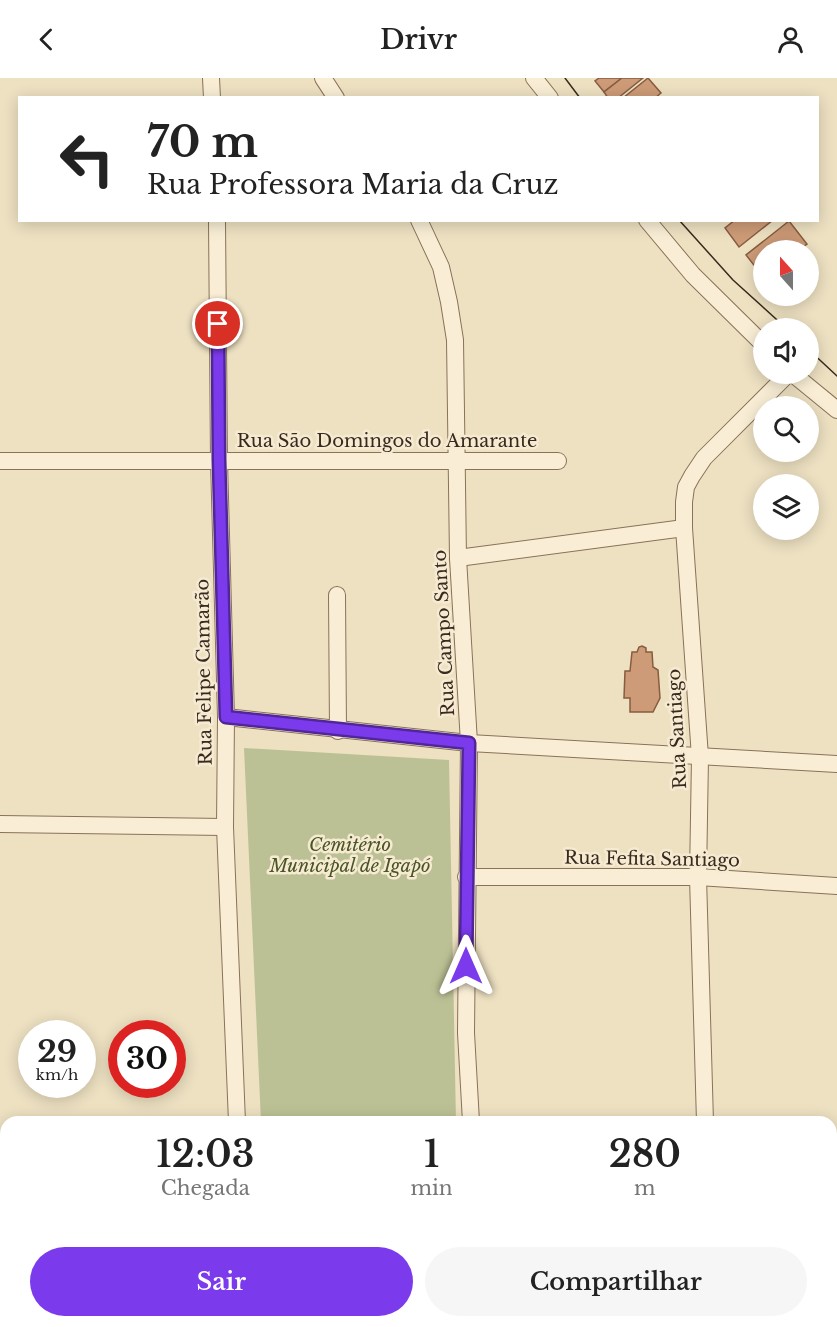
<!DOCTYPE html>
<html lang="pt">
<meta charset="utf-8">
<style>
:root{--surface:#fff;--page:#f6f6f6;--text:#222;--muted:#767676;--accent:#7c3aed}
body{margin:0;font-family:"Libre Baskerville",serif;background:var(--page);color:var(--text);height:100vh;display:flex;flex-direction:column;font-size:22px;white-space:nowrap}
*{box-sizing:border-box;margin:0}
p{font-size:20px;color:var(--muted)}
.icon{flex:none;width:33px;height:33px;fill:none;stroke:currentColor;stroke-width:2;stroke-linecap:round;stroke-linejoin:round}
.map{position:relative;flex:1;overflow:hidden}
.drawer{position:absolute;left:0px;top:1038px;width:837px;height:212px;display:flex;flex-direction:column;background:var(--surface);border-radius:18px 18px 0 0;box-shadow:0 3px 15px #0003}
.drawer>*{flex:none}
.hud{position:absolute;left:18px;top:18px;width:801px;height:126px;border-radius:0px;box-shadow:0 3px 15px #0003;background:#fff;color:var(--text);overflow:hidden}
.needle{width:39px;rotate:339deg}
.fabs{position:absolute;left:753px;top:162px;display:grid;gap:12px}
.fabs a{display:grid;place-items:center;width:66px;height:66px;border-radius:50%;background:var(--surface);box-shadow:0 3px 15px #0003;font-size:30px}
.speed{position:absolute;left:18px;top:942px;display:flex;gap:12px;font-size:30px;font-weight:700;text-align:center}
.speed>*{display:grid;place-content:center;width:78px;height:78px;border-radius:50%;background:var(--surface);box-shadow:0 3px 15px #0003;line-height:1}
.speed small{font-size:15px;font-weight:400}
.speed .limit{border:9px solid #d22;background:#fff;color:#111}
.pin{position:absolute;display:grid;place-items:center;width:51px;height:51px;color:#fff;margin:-26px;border:3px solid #fff;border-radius:50%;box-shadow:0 2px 6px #0007}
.me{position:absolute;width:66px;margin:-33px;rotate:0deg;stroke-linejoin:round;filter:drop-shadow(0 0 4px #0008)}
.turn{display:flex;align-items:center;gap:21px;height:126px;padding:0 30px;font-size:27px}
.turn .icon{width:78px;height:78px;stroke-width:2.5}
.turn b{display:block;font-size:42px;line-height:51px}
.eta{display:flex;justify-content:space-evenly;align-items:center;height:102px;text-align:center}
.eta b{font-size:36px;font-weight:600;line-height:42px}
.cta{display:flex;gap:12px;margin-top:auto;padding:12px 30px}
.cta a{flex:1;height:69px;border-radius:36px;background:var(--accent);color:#fff;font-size:24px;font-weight:600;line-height:69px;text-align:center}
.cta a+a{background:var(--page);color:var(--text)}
header{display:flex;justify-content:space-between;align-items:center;height:78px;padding:0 30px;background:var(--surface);font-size:27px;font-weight:600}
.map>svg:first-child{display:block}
.green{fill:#c6cd96}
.cemetery{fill:#bcc195}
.building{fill:#cd9b77;stroke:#885c3f;stroke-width:1.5}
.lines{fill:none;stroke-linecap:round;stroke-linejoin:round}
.street-casing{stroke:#887259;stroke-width:18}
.street{stroke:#f9eed5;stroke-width:16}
.tram{stroke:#382a1d;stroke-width:1.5}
.route-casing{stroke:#51269a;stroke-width:15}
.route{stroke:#7c3aed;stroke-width:10}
.labels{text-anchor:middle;stroke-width:5;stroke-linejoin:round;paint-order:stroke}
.street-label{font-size:18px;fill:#382a1d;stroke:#f6ebd2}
.park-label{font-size:18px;font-style:italic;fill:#485524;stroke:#f6ebd2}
</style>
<header><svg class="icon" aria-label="back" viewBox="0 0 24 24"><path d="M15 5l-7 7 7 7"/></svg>Drivr<svg class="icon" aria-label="person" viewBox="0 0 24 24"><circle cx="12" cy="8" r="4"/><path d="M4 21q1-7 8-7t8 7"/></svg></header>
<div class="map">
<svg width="837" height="1249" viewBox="0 0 837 1249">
<rect width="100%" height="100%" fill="#eee1c2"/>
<!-- green -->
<rect class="green" x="495" y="1244" width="187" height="5"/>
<!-- cemetery -->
<polygon class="cemetery" points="244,670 449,682 456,1044 261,1044"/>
<!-- building -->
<g class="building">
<polygon points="599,0 622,0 604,14 595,3"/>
<polygon points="622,0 643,0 618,20 608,20 604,14"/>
<polygon points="648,0 661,15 655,20 623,20"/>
<polygon points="735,142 773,142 739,169 725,150"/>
<polygon points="789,143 807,166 799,172 764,172 764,200 746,177"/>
<polygon points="642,568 646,570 646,574 652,574 653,589 658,592 660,620 653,634 630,634 630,620 624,620 625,593 630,593 632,574 637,574 639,569"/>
</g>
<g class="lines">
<!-- street casing -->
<g class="street-casing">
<g id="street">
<polyline points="211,0 212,20"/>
<polyline points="323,0 336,20"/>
<polyline points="534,0 550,20"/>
<polyline points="217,142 219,383 226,639 225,749 237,1044"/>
<polyline points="419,142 441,189 449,224 455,262 458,480 469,665 466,955 471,1044"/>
<polyline points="647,142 693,197 764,267"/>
<polyline points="793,296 837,332"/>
<polyline points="0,383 558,383"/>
<polyline points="458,480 684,450"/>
<polyline points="337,517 338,653"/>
<polyline points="226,639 469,665 837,686"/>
<polyline points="0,746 225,749"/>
<polyline points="466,799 698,799 837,808"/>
<polyline points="705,1044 698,799 700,679 684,450 684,424 686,409 692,398 704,380 788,296"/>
<polyline points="831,1086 837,1085"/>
<polyline points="0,1103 6,1103"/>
<polyline points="474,1244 474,1249"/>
<polyline points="238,1249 238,1244"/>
</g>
</g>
<!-- street -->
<use href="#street" class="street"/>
<!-- tram -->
<g class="tram">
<polyline points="565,0 580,20"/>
<polyline points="679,142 733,202 786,250"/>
<polyline points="808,271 837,298"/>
</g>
</g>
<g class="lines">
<!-- route casing -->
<g class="route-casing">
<polyline id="route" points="218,246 219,382 226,639 469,665 466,888"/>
</g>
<!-- route -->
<use href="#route" class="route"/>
</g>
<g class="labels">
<!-- street labels -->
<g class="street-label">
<text x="387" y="369">Rua São Domingos do Amarante</text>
<text transform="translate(444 555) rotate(-93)" y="6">Rua Campo Santo</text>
<text transform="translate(204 594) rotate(-91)" y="6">Rua Felipe Camarão</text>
<text transform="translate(677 651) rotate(-93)" y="6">Rua Santiago</text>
<text transform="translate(652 781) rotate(1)" y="6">Rua Fefita Santiago</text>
</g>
<!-- park labels -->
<g class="park-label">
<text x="350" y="773">Cemitério<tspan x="350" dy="21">Municipal de Igapó</tspan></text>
</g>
</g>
</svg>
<div class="fabs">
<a><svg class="needle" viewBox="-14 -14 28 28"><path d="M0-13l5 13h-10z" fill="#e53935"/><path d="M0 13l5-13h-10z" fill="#767676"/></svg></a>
<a><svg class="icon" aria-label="sound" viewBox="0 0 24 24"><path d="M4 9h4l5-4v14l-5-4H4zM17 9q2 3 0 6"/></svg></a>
<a><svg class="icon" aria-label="search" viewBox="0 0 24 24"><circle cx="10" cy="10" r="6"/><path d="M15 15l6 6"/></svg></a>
<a><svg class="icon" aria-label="layers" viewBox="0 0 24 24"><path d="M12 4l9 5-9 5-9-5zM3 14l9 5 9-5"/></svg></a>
</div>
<div class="speed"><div>29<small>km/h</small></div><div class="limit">30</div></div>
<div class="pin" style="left:218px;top:246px;background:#d93025"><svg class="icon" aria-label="arrive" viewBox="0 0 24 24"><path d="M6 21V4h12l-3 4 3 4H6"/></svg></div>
<svg class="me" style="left:466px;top:888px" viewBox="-20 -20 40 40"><path d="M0-17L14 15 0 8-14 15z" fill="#7c3aed" stroke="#fff" stroke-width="4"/></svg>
<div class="hud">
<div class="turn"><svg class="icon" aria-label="left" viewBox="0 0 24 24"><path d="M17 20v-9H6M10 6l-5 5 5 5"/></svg><div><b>70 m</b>Rua Professora Maria da Cruz</div></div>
</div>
<section class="drawer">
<div class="eta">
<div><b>12:03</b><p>Chegada</p></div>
<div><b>1</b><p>min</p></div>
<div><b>280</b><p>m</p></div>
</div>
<div class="cta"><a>Sair</a><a>Compartilhar</a></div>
</section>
</div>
